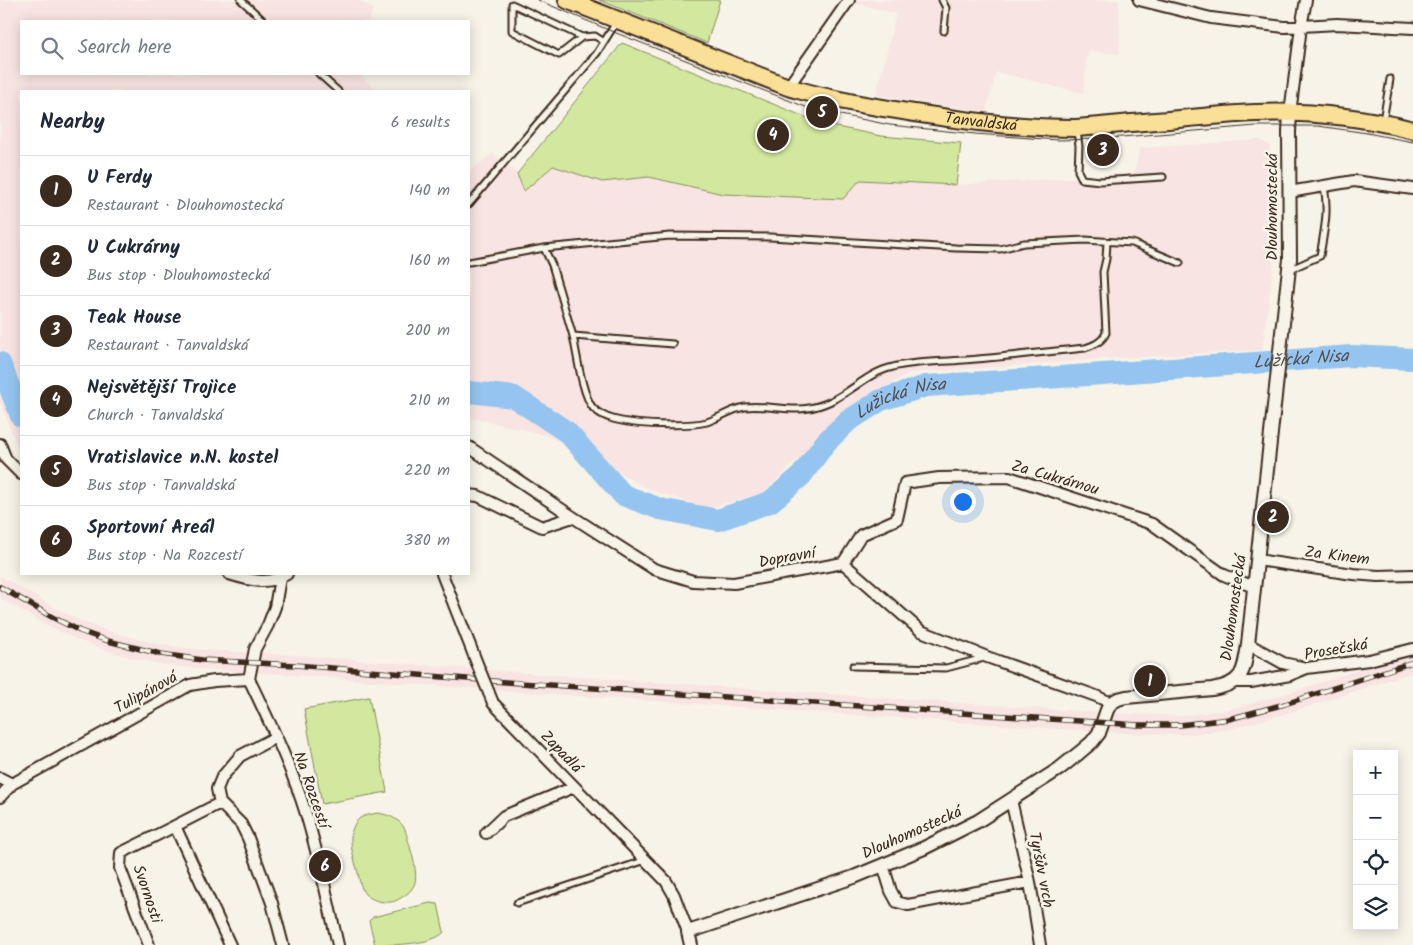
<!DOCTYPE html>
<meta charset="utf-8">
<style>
:root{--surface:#fff;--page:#f6f6f7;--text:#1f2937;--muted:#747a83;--line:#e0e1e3;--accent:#3b2a1e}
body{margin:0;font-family:Kalam,sans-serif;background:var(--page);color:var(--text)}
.controls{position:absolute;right:15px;bottom:15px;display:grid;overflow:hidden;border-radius:0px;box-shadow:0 2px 12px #0003}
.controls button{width:45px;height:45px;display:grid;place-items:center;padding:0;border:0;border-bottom:1px solid var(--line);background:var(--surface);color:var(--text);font:25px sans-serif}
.you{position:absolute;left:962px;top:501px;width:18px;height:18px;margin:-12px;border:4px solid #fff;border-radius:50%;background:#1a73e8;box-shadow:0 0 0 8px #1a73e833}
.badge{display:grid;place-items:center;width:32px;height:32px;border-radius:50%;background:var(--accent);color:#fff;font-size:16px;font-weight:700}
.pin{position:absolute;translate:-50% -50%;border:2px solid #fff;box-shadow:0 1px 5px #0006}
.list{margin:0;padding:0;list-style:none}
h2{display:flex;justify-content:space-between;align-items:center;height:65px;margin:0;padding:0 20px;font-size:21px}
h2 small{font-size:16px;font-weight:400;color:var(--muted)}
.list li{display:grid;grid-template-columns:32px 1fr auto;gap:15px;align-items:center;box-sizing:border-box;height:70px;padding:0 20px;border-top:1px solid var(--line)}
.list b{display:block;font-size:19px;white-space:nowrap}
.list p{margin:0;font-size:16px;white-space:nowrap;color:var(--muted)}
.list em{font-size:16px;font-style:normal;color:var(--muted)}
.icon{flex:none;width:28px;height:28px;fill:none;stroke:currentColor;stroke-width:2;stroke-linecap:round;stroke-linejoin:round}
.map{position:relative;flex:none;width:1413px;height:945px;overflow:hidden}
.search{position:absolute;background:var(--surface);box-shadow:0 2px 12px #0003;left:20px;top:20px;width:450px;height:55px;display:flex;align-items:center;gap:12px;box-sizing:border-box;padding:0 18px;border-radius:0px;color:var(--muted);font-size:19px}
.panel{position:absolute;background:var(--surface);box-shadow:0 2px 12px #0003;left:20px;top:90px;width:450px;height:485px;border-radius:0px}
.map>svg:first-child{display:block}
</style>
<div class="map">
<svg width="1413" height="945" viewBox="0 0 1413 945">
<rect width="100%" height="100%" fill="#f7f3e8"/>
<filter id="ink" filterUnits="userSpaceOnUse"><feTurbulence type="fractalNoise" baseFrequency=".02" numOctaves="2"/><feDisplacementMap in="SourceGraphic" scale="10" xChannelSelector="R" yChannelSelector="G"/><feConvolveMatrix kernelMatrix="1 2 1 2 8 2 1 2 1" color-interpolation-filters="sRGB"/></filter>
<g filter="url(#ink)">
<path fill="#f8e4e2" d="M0,0H359L373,9L369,21H21V74H360L376,91H21V456L0,402Z
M858,0H1119L1120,54L1088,51L1083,93L996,72L986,112L876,95L896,14L856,3Z
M1259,140L1270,146L1273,270L1262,350L1117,358L910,373L854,404L763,493L708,508L653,491L545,435L478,419L469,418V172L493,153L517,174L524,190L553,166L602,182L649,177L723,194L860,180L956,185L1133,174L1141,148Z
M0,576L57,609L83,622L111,632L138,639L163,645L202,650L295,655L566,676L1104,713L1180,716L1227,710L1282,695L1413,652V672L1288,713L1231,729L1181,735L1103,732L491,690L294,675L201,669L160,664L133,658L105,650L76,639L48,626L0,598Z"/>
<path fill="#d1e89e" stroke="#86895e" d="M599,0H720L707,43Z
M622,43L815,121L837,127L881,136L961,143L956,185L860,180L843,199L723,194L649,177L602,182L553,166L524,191L517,174Z
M369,697L387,792L322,804L304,709Z
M378,813C390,815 399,819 405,829C408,842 420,873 414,885C412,890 407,894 404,896C399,899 395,902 390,902C382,903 371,900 365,894C360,888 359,876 357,869C352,853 345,830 360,818C365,815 373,814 378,813Z
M430,903L438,904L444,932C433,945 392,945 375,945L369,921L373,917Z"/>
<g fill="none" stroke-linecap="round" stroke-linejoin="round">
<g stroke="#94c4ef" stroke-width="22">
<path d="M0,363L21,416"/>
<path id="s1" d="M469,392L514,397L567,432L623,495L660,509L718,520L770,502L801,476L826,442L848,421L881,400L926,386L1033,379L1351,356L1413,359"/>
</g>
<g stroke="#3b2a1e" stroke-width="9">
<path id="service" d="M241,0L264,21
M942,0L946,8L944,31
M582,37L559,55L512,31V4L582,37L595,36L603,41
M319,74L338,91
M1383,121L1390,79
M1077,131L1079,146L1078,171L1082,179L1100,181L1163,177
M469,204L597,53L617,21
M544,248L670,236L770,237L956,248L1000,249L1024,243L1085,240L1132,243L1180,263
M469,262L544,248L552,265L573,336L673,344
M1291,269L1320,256C1324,231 1329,212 1324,186
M573,336C577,354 582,395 593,408C598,413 606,417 613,419C633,425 687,427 707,422C720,418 731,409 745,407C772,404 796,415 824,404C849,395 866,373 893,367C916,361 941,362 964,360C1005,357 1045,352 1085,348C1094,345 1102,342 1106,333L1103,272L1106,259L1107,242
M853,666L946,668L984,658
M517,903L646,860"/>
</g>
<g stroke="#3b2a1e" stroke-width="14">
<path id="minor" d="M1139,0L1211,18L1284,27L1337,24L1413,28
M788,87L849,0
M1290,113L1301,27L1306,0
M1289,192L1354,181L1413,189
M0,444L6,459L21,474
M469,447L573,517L654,569L693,581L734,583L843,563
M469,495L478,496L542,527L573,517
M1257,560L1353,574L1378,576L1413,575
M843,563L861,535L897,519L905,483L939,478L1009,477L1152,524L1224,575L1254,587
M843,563L921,631L987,657L1096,696L1111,703
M229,574C248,580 269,586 287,574
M442,574L480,671
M1248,644L1283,663L1306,668
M249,679C270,723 292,768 306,814C319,857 328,902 338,945
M249,679L255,649L268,625L275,607L280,578
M1235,682H1251L1290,675L1307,668L1369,660L1413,649
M489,693L493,703L666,881L674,895L688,932
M276,737L240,756L222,777L217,789L220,803L241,824L248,838L272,903L283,945
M0,778L12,784
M0,797L12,784L190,685L214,681L249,679
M1011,800L1030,882L1040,945
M175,826L220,803
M486,833L504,816L574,787
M883,865L891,891L897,902L908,905L1030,882
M149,945L120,868L121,853L175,826L230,945"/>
</g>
<g stroke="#3b2a1e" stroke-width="16">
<path id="tertiary" d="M691,945L688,932L854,877L924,848L978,821L1059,769L1079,753L1092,742L1099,733L1107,710L1111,703L1118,699L1126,697L1212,689C1243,684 1244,672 1248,644L1290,259L1289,132L1290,113"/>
</g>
<g stroke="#3b2a1e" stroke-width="20">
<g id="primary">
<path id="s2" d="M567,0L788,87C831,100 875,107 921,114C972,122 1023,128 1075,128C1093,127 1112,125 1131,123C1173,120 1214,115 1256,113C1308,111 1362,117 1413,130"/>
</g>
</g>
<use href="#service" stroke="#f7f3e8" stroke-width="5"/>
<use href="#minor" stroke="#f7f3e8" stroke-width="10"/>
<use href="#tertiary" stroke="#f7f3e8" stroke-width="12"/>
<use href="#primary" stroke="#fadf96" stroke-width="16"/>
<path stroke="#3b2a1e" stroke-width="1" d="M538,0L611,31L811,109L890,125L975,134L1058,140L1097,139L1256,126H1318L1367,133L1413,142"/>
<g stroke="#3b2a1e" stroke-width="5.5">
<path id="rail" d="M0,587L52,617L80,631L108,641L161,654L202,660L295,665L492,681L1138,725H1180L1229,719L1285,704L1413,662"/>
</g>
<use href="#rail" stroke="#f7f3e8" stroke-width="4" stroke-dasharray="11" stroke-linecap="butt"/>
<g stroke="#3b2a1e" stroke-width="14" stroke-linecap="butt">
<path id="minor-bridge" d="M480,671L489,693"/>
</g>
<use href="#minor-bridge" stroke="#f7f3e8" stroke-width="10"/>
</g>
</g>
<g text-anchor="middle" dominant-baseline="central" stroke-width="5" stroke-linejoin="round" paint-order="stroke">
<g font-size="16" fill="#3b2a1e" stroke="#f7f3e8">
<text stroke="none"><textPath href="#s2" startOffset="434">Tanvaldská</textPath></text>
<text transform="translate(1272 207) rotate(-90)">Dlouhomostecká</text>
<text transform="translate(1055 478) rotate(16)">Za Cukrárnou</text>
<text transform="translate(1337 556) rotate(7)">Za Kinem</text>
<text transform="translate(787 558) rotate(-10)">Dopravní</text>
<text transform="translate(1234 608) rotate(-82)">Dlouhomostecká</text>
<text transform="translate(1336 650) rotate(-10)">Prosečská</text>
<text transform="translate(146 693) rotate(-29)">Tulipánová</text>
<text transform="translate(561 752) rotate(46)">Zapadlá</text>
<text transform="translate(311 790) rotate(71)">Na Rozcestí</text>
<text transform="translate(912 833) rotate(-24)">Dlouhomostecká</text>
<text transform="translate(1041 870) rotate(79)">Tyršův vrch</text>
<text transform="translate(147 894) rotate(71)">Svornosti</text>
</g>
<g font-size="18" font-style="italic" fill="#515052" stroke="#f7f3e8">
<text stroke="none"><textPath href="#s1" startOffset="922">Lužická Nisa</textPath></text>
<text stroke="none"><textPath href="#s1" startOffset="518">Lužická Nisa</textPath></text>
</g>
</g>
</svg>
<div class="controls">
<button>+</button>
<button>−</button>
<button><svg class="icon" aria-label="locate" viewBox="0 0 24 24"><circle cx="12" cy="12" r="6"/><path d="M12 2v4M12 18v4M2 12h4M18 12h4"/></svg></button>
<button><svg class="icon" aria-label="layers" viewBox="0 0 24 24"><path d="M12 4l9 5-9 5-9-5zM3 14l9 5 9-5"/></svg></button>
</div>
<div class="you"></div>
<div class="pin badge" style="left:1150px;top:681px">1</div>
<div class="pin badge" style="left:1273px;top:517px">2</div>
<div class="pin badge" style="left:1103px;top:150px">3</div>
<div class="pin badge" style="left:773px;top:135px">4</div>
<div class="pin badge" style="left:822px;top:112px">5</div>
<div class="pin badge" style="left:325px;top:866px">6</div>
<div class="search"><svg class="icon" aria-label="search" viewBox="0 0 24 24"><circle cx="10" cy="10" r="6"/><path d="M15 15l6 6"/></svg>Search here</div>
<section class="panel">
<h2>Nearby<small>6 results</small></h2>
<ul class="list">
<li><span class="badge">1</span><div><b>U Ferdy</b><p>Restaurant · Dlouhomostecká</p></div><em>140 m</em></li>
<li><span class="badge">2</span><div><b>U Cukrárny</b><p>Bus stop · Dlouhomostecká</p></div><em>160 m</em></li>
<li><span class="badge">3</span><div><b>Teak House</b><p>Restaurant · Tanvaldská</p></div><em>200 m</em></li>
<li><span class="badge">4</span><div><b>Nejsvětější Trojice</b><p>Church · Tanvaldská</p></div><em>210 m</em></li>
<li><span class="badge">5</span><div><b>Vratislavice n.N. kostel</b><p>Bus stop · Tanvaldská</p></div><em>220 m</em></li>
<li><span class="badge">6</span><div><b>Sportovní Areál</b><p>Bus stop · Na Rozcestí</p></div><em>380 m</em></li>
</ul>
</section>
</div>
